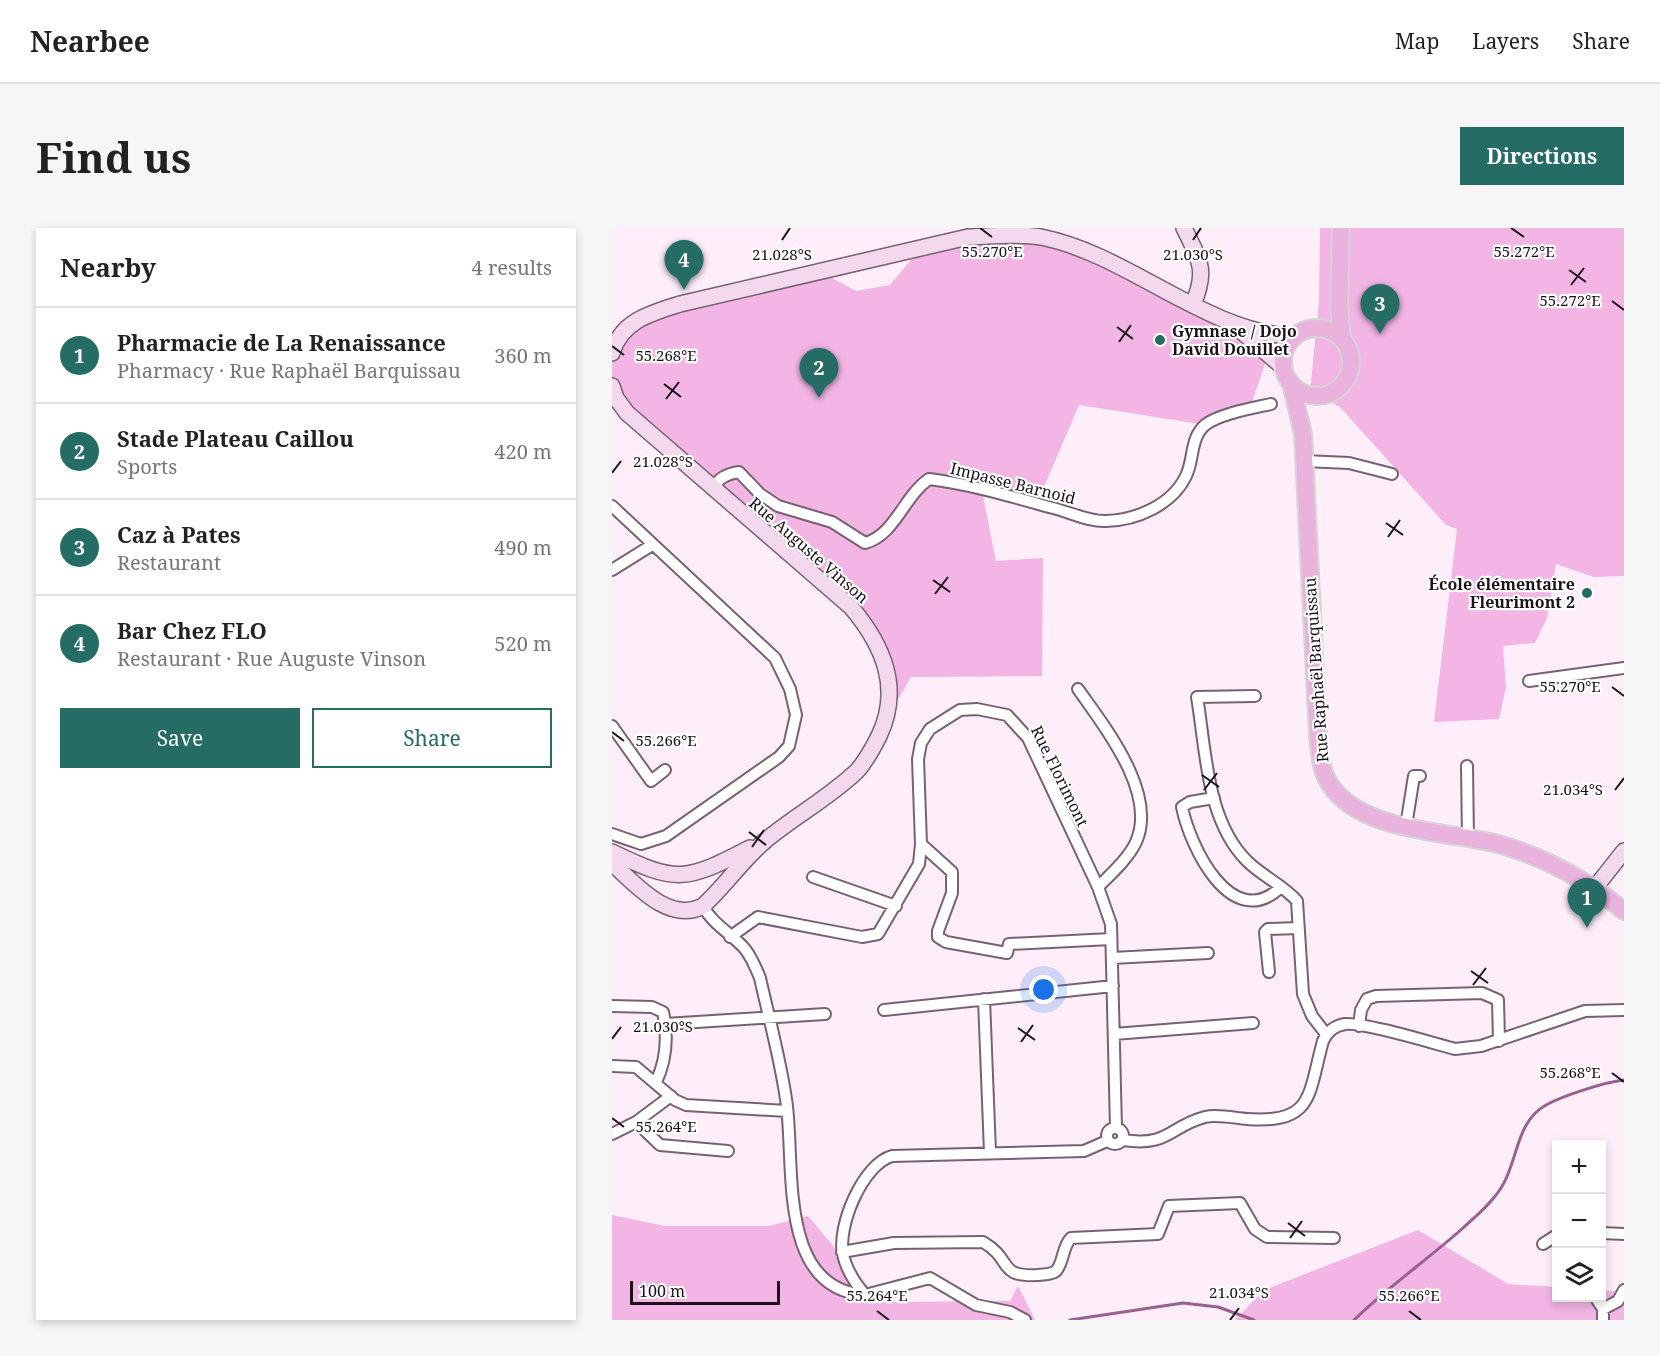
<!DOCTYPE html>
<meta charset="utf-8">
<style>
:root{--surface:#fff;--page:#f6f6f6;--text:#222;--muted:#767676;--line:#e0e0e0;--accent:#246c64}
body{margin:0;font-family:"Noto Serif",serif;background:var(--page);color:var(--text)}
.controls{position:absolute;right:18px;bottom:18px;display:grid;overflow:hidden;border-radius:0px;box-shadow:0 3px 9px #0003}
.controls button{width:54px;height:54px;display:grid;place-items:center;padding:0;border:0;border-bottom:2px solid var(--line);background:var(--surface);color:var(--text);font:30px sans-serif}
.scale{position:absolute;left:18px;bottom:15px;width:150px;box-sizing:border-box;padding-left:6px;border:3px solid #1b1219;border-top:0;font-size:16px;line-height:21px;white-space:nowrap;color:#1b1219;-webkit-text-stroke:4px #fff;paint-order:stroke}
.you{position:absolute;left:432px;top:762px;width:21px;height:21px;margin:-15px;border:4px solid #fff;border-radius:50%;background:#1a73e8;box-shadow:0 0 0 9px #1a73e833}
.badge{display:grid;place-items:center;width:39px;height:39px;border-radius:50%;background:var(--accent);color:#fff;font-size:20px;font-weight:700}
.pin{position:absolute;translate:-50% -50px;filter:drop-shadow(0 2px 3px #0008)}
.pin::after{content:'';position:absolute;top:32px;width:21px;height:18px;background:inherit;clip-path:polygon(0 0,100% 0,50% 100%)}
.list{margin:0;padding:0;list-style:none}
h2{display:flex;justify-content:space-between;align-items:center;height:78px;margin:0;padding:0 24px;font-size:26px}
h2 small{font-size:20px;font-weight:400;color:var(--muted)}
.list li{display:grid;grid-template-columns:39px 1fr auto;gap:18px;align-items:center;box-sizing:border-box;height:96px;padding:0 24px;border-top:2px solid var(--line)}
.list b{display:block;font-size:22px;white-space:nowrap}
.list p{margin:0;font-size:20px;white-space:nowrap;color:var(--muted)}
.list em{font-size:20px;font-style:normal;color:var(--muted)}
.actions{display:flex;gap:12px;padding:18px 24px}
.actions a{flex:1;padding:14px 0;border:2px solid var(--accent);border-radius:0px;text-align:center;font-size:21px;color:var(--accent)}
.actions .main{background:var(--accent);color:#fff}
.icon{flex:none;width:33px;height:33px;fill:none;stroke:currentColor;stroke-width:2;stroke-linecap:round;stroke-linejoin:round}
.map{position:relative;flex:none;width:1012px;height:1092px;overflow:hidden;border-radius:0px}
header{display:flex;align-items:center;gap:36px;box-sizing:border-box;height:84px;padding:0 30px;background:var(--surface);border-bottom:2px solid var(--line)}
header strong{font-size:28px}
nav{display:flex;gap:33px;margin-inline-start:auto;font-size:21px}
.intro{display:flex;align-items:center;justify-content:space-between;box-sizing:border-box;height:144px;padding:0 36px}
h1{margin:0;font-size:42px}
.button{padding:15px 27px;border-radius:0px;background:var(--accent);color:#fff;font-size:21px;font-weight:700}
main{display:flex;gap:36px;padding:0 36px}
aside{flex:1;background:var(--surface);border-radius:0px;box-shadow:0 3px 9px #0003}
.map>svg:first-child{display:block}
</style>
<header>
<strong>Nearbee</strong>
<nav><a>Map</a><a>Layers</a><a>Share</a></nav>
</header>
<div class="intro"><h1>Find us</h1><a class="button">Directions</a></div>
<main>
<aside>
<h2>Nearby<small>4 results</small></h2>
<ul class="list">
<li><span class="badge">1</span><div><b>Pharmacie de La Renaissance</b><p>Pharmacy · Rue Raphaël Barquissau</p></div><em>360 m</em></li>
<li><span class="badge">2</span><div><b>Stade Plateau Caillou</b><p>Sports</p></div><em>420 m</em></li>
<li><span class="badge">3</span><div><b>Caz à Pates</b><p>Restaurant</p></div><em>490 m</em></li>
<li><span class="badge">4</span><div><b>Bar Chez FLO</b><p>Restaurant · Rue Auguste Vinson</p></div><em>520 m</em></li>
</ul>
<div class="actions"><a class="main">Save</a><a>Share</a></div>
</aside>
<div class="map">
<svg width="1012" height="1092" viewBox="0 0 1012 1092">
<rect width="100%" height="100%" fill="#feeefa"/>
<path fill="#f2b5e4" d="M708,0H1012V348L982,349L944,336L935,390L923,415L891,418L894,459L887,491L822,494L845,301L834,297L728,179L698,163L707,74Z
M356,9H429L611,89L607,101L620,107L654,133L638,180L594,197L467,177L425,275L370,263L384,333L431,330L430,448L299,449L273,494L278,475L258,401L15,185L0,158V125L27,89L209,44L244,63L278,57L306,23Z
M0,987L53,998H157L196,988L268,1074L398,1073L406,1058L423,1092H0Z
M806,1002L896,1056L944,1059L945,1070H990V1062L1012,1064V1092H623L652,1062Z"/>
<g fill="none" stroke-linecap="round" stroke-linejoin="round">
<path stroke="#99618d" stroke-width="3" d="M458,1092L571,1075L606,1079L642,1092
M742,1092C776,1059 815,1032 851,1000C864,988 879,976 889,960C906,935 903,894 934,877C950,868 993,854 1012,852"/>
<g stroke="#786173" stroke-width="14">
<path id="street" d="M692,233L737,235L780,246
M100,261C107,250 114,246 127,244L148,266L166,278L220,294L253,315C283,307 292,268 317,251C358,256 401,269 441,280C457,284 478,294 494,293C525,292 560,277 574,248C582,232 578,210 593,197C607,186 641,180 659,176
M0,278L163,430L178,461L184,487L177,518L167,529L54,608L29,616L0,606
M0,342L40,317
M917,453L1012,440
M466,461C492,498 546,565 524,614C516,631 499,646 486,659
M643,468L585,469C594,522 594,592 635,633C650,648 671,657 685,673L691,766L700,788L714,806
M0,498L39,553L53,542
M855,538L856,611
M602,570L578,574L570,579C578,619 620,706 669,659
M794,598L802,548H808
M309,616L340,644V665L326,703V709L334,714L395,725L397,716L499,711
M201,649L284,678
M91,678C101,697 119,705 133,721C140,730 144,740 148,750C157,790 168,830 174,871C184,931 163,1061 253,1067L318,1050L364,1077L398,1084L413,1092
M118,709L146,689L250,709L266,706L307,636L309,616L306,531L309,515L318,501L348,482L365,481L395,487L416,510L486,659L499,696L504,900
M500,730L596,725
M657,744L653,704L656,701L686,700
M372,771L378,924
M0,778L40,779L51,784C56,808 54,833 44,854
M272,782L501,758
M53,796L213,786
M747,798L749,782L755,771L764,768L870,765L886,772L887,813
M502,806L641,795
M0,838L24,839L63,872L74,877L175,883
M24,894L48,917L116,923
M495 908a8 8 0 1 1 16 0a8 8 0 1 1-16 0Z
M0,906L24,894L59,868
M511,912C557,919 556,899 593,889C606,886 622,890 635,891C702,896 696,867 711,813C716,803 722,798 733,796C752,794 820,815 843,821L869,818L973,783L1012,782
M990,1005L1012,1006
M931,1016L945,1007
M230,1024L282,1015L371,1014C402,1032 384,1049 426,1047C432,1046 439,1047 444,1043C452,1034 450,1019 459,1010L546,1006L557,978L628,975L643,1001L655,1009L722,1010
M253,1067C243,1055 234,1042 231,1026C225,998 251,936 280,928L472,923L495,913
M984,1070L991,1081
M991,1092V1081L1006,1073L1012,1062"/>
</g>
<g stroke="#786173" stroke-width="18">
<path id="secondary" d="M572,0C587,31 596,42 581,76
M628,102L672,140
M0,125C9,93 39,85 68,76L356,9C380,8 405,5 429,9C518,27 590,103 683,109
M0,158L4,170L15,185L239,379C271,417 290,460 267,508C261,520 254,533 245,543C218,569 183,588 154,612C130,632 114,657 91,678C57,696 23,656 0,635
M0,624C66,656 74,653 138,620
M982,661L1012,623"/>
</g>
<g stroke="#d6d4d6" stroke-width="20">
<path id="primary" d="M729,0L727,78L730,111
M671 134a34 34 0 1 1 68 0a34 34 0 1 1-68 0Z
M679,155L691,206L706,506C708,523 708,541 717,555C750,607 841,602 893,618C936,631 978,655 1012,683"/>
</g>
<use href="#street" stroke="#fff" stroke-width="10"/>
<use href="#secondary" stroke="#f4d9ee" stroke-width="15"/>
<use href="#primary" stroke="#e9b3de" stroke-width="16"/>
</g>
<path fill="none" stroke="#1b1219" stroke-width="2" d="M368,0L380,9M899,0L912,9M170,12L178,0M581,12L589,0M957,42L974,54M959,57L972,40M1000,73L1012,82M505,99L521,111M507,114L519,97M0,118L12,127M52,156L69,169M54,171L67,154M0,245L9,233M774,295L791,307M776,309L788,292M321,352L338,364M323,366L336,349M1000,459L1012,468M0,504L12,513M590,547L607,559M592,562L605,545M1003,562L1012,550M137,604L154,617M140,619L152,602M859,743L876,755M861,757L874,740M406,800L423,812M0,811L9,799M409,814L421,797M1000,845L1012,854M0,890L12,899M676,995L693,1008M678,1010L690,993M265,1083L277,1092M797,1083L809,1092M618,1092L627,1080"/>
<g fill="#246c64" stroke="#fff" stroke-width="2">
<circle cx="548" cy="112" r="6"/>
<circle cx="975" cy="365" r="6"/>
</g>
<g text-anchor="middle" dominant-baseline="central" stroke-width="4.5" stroke-linejoin="round" paint-order="stroke">
<g font-size="16" font-weight="bold" fill="#1b1219" stroke="#fff" text-anchor="start">
<text x="560" y="103">Gymnase / Dojo<tspan x="560" dy="18">David Douillet</tspan></text>
<text x="963" y="356" text-anchor="end">École élémentaire<tspan x="963" dy="18">Fleurimont 2</tspan></text>
</g>
<g font-size="16" fill="#1b1219" stroke="#fff">
<text transform="translate(401 255) rotate(14)">Impasse Barnoid</text>
<text transform="translate(197 322) rotate(41)">Rue Auguste Vinson</text>
<text transform="translate(704 442) rotate(-94)">Rue Raphaël Barquissau</text>
<text transform="translate(448 548) rotate(64)">Rue Florimont</text>
</g>
</g>
<g font-size="15" text-anchor="middle" fill="#1b1219" stroke="#fff" stroke-width="4.5" stroke-linejoin="round" paint-order="stroke">
<text x="380" y="29">55.270°E</text>
<text x="912" y="29">55.272°E</text>
<text x="170" y="32">21.028°S</text>
<text x="581" y="32">21.030°S</text>
<text x="958" y="78">55.272°E</text>
<text x="54" y="133">55.268°E</text>
<text x="51" y="239">21.028°S</text>
<text x="958" y="464">55.270°E</text>
<text x="54" y="518">55.266°E</text>
<text x="961" y="567">21.034°S</text>
<text x="51" y="804">21.030°S</text>
<text x="958" y="850">55.268°E</text>
<text x="54" y="904">55.264°E</text>
<text x="627" y="1070">21.034°S</text>
<text x="265" y="1073">55.264°E</text>
<text x="797" y="1073">55.266°E</text>
</g>
</svg>
<div class="controls">
<button>+</button>
<button>−</button>
<button><svg class="icon" aria-label="layers" viewBox="0 0 24 24"><path d="M12 4l9 5-9 5-9-5zM3 14l9 5 9-5"/></svg></button>
</div>
<div class="scale">100 m</div>
<div class="you"></div>
<div class="pin badge" style="left:975px;top:700px">1</div>
<div class="pin badge" style="left:207px;top:170px">2</div>
<div class="pin badge" style="left:768px;top:106px">3</div>
<div class="pin badge" style="left:72px;top:62px">4</div>
</div>
</main>
